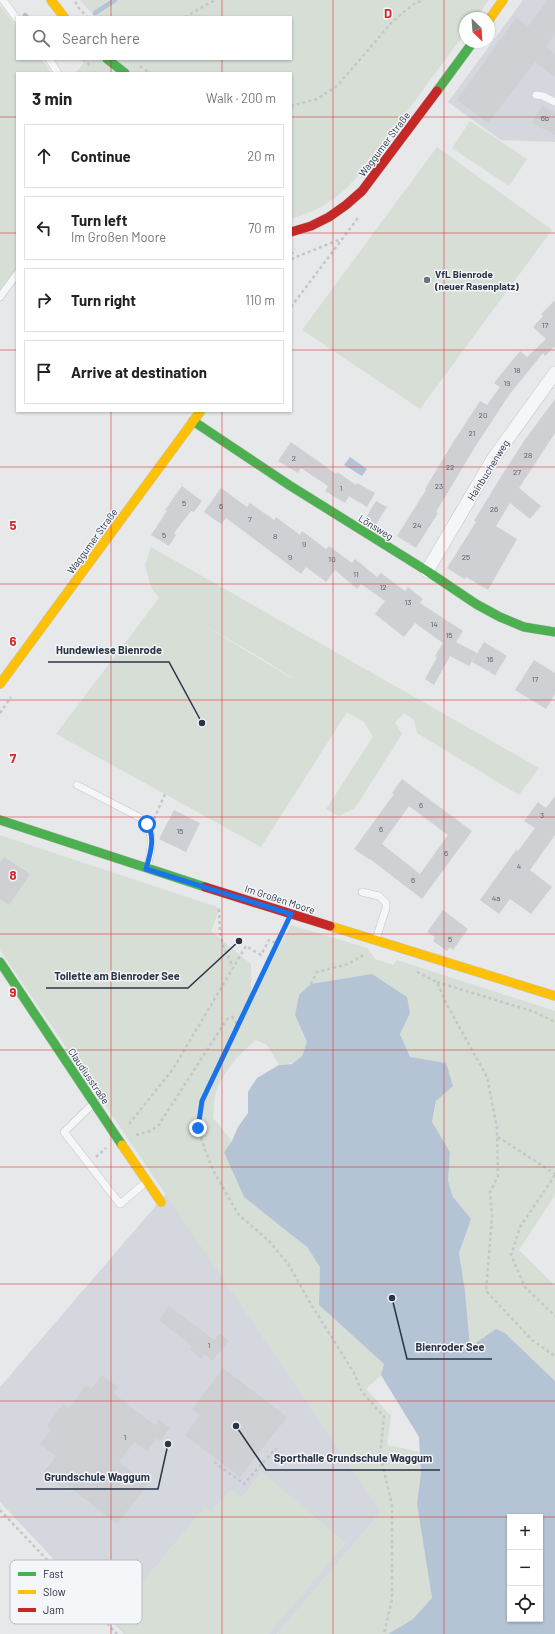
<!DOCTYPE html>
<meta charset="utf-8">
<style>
:root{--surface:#fff;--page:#f2f2f2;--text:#222;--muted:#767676;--line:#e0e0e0}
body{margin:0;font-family:Barlow,sans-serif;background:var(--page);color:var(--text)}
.controls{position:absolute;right:12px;bottom:12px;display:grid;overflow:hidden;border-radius:0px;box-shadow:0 1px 3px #0004}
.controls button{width:36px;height:36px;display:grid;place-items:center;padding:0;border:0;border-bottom:1px solid var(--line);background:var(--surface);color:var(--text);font:20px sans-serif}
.compass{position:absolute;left:459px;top:12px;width:36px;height:36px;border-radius:50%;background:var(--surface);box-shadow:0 1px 3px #0004;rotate:155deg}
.stop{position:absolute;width:12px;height:12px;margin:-9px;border:3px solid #1a73e8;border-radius:50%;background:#fff}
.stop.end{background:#1a73e8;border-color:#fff;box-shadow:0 1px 4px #0008}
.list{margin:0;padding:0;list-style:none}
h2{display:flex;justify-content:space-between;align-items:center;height:52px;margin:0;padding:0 16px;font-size:17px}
h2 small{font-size:13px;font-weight:400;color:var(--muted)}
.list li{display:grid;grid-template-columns:26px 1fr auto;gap:12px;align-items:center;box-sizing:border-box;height:64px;margin:0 8px 8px;padding:0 8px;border:1px solid var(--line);border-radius:0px}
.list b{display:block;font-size:15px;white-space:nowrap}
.list p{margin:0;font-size:13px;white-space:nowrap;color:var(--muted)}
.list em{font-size:13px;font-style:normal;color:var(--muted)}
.icon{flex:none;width:22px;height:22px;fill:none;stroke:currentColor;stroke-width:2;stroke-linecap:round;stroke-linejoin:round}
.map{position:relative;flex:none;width:555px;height:1634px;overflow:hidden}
.search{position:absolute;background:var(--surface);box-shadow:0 1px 3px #0004;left:16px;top:16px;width:276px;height:44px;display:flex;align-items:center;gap:10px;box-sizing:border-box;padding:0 14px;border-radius:0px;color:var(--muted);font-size:15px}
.panel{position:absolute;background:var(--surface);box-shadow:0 1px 3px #0004;left:16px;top:72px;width:276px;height:340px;border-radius:0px}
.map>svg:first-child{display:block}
</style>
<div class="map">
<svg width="555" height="1634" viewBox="0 0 555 1634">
<rect width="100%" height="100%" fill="#e6e8ea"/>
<path fill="#d4d7dd" d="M523,0H555V142L501,140L448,102Z
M166,1194L272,1346L381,1512L277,1634H124L0,1502V1387Z"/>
<path fill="#d6ded6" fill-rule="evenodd" d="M80,0H489L476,18H465V33L365,168C344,193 326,208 294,218H291V73H74C80,69 83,64 87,59H291V17H95Z
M0,5L17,27V59H42L51,73H17V270L0,294Z
M470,121L527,159L509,186L452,148Z
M437,147L552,230L420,409L302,330Z
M151,547L539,768L519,795L417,733L414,720L404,713L395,722L402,734L355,808L339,816L326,809L373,737L364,722L347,712L261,847L56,734L159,598L151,587L145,565ZM202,624L261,658L292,678H291Z
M0,835L220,908L211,931L251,964V1000L291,925L367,948L375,959L393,965L397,960L555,1011V1195L519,1250L555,1286V1381L505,1333L496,1329L470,1348L465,1291L459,1253L470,1219L453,1197L448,1181L450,1152L432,1123L445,1063L410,1057L400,1034L410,1013L299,995L295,1015L307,1042C301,1060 298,1063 279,1065L267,1045L256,1040C239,1054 221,1073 215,1096C214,1103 214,1111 213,1118L232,1141L224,1152L283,1227L307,1247L320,1267L319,1305L384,1364L381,1375L366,1389L391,1416L387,1445L420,1452L421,1473L417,1504L432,1598L413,1619L388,1634H277L381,1512L0,950Z
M262,1472L346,1543L269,1634H126L112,1619L205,1506L211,1511L231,1489L241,1497Z"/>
<path fill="#b4c4d5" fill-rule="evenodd" d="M350,457L367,469L362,476L344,465Z
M372,974L407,997L410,1013L400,1034L410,1057L446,1063L453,1086L436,1101L432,1122L450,1152L448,1181L453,1197L471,1219L459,1253L465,1291L470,1347L496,1329L505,1333L555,1381V1634H388L413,1619L432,1598L417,1504L421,1473L419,1437L381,1375L384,1364L319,1305L320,1267L307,1247L244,1197L224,1152L232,1141L238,1127L248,1113V1092L257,1078L279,1065L292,1064L302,1056L307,1042L295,1015L299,995L311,984ZM510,1517H540V1619H510Z"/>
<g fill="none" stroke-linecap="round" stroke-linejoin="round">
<path stroke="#b4c4d5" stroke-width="4.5" d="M95,13L115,0
M25,15L27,17"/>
</g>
<path fill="#ced0d3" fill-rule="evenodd" d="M548,0H555V34L546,47L555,54V77L535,62L488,123L457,100L516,18L528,26Z
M542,105L555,113V135L532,123Z
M555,300V348L554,347L545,356L543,353L509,395L475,447L436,512L438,513L416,548L397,536L426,490L425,489L452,444L480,401L487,405L500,387L494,383L520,351L527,357L546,339L533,327L543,316L541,314Z
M555,399V433L519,488L541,506L530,519L510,503L496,526L517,539L488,590L466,577L464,579L447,568L476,522L474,521L502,475L524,441Z
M291,442L336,474L337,472L356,485L357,483L375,493L367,507L349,496L345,503L325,491L328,486L301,468L298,473L278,461Z
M182,486L202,501L194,512L191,511L174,533L176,535L169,546L151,535L167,511L165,510Z
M221,488L247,507L250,503L274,520L276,517L300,535L302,531L326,549L329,546L352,563L355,559L377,577L381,573L405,591L408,587L423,599L420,603L463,631L456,642L477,653L469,666L450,656L434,685L425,679L437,657L435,656L443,643L415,623L404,637L375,614L385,601L361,584L357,589L335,570L326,582L306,567L301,574L226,518L221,524L204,512Z
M376,501L387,507L375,526L365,519Z
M484,642L507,656L495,675L472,662Z
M534,660L555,673V694L546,709L515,690Z
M402,779L472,831L422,899L370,859V860L354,849L394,794L392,793ZM409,806L448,835L420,874L382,844Z
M555,796V835L530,870L552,887L531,914L510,899L499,914L480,900L516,850L518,851L535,828L524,821L538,802L546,808Z
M174,810L200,823L186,852L159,839Z
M4,857L30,874L9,905L0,899V863Z
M443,910L468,929L453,950L450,947L447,951L433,941L435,937L427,932Z
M169,1306L214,1340L220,1333L229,1341L212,1361L205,1354L201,1359L190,1349L192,1346L159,1320Z
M223,1368L287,1417L240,1477L185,1435L200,1415L192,1409Z
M102,1375L118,1387L113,1393L155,1425L159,1419L170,1428L160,1441L157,1438L147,1451L134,1442L119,1462L148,1484L117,1524L67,1485L64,1489L43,1473L56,1456L40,1444L51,1430L47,1426L63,1404L69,1408L86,1385L91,1389Z"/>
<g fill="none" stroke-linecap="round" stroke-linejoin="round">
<g stroke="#c4c6c8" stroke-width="8">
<path id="lane" d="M3,0L17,19
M49,59L58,73
M536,95L543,96L555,102
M0,297L17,274
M77,785L139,817C157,833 151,847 147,869
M362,892L379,896L386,903V908L376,939
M94,1103L64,1132L120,1204L146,1182"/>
</g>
<g stroke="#c4c6c8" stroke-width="14">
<path id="street" d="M427,571L493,459L555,373"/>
</g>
<g stroke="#c4c6c8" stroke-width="10">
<path id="fast" d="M107,59L125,73
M437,91L473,42
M193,421L289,485L427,571L476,604L500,617L524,627L555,632
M0,820L205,887
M0,962L122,1145"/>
</g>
<g stroke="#c4c6c8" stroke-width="10">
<path id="slow" d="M51,0L64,17
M489,20L503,0
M0,684L200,412
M330,926L555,996
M122,1145L161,1202"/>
</g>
<g stroke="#c4c6c8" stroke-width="10">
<path id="jam" d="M291,232L311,226L329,217L346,205L362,191L437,91
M205,887L330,926"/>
</g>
<path stroke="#c5c6ca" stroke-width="2.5" stroke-dasharray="3 3" stroke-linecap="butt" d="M75,4L79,0
M78,7L87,17
M185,17L215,0
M83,59L92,67
M140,66L150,73
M291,106L317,99L337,86L393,21L415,3L424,0
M291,254L295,249
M291,259L341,239
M291,307L358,218
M0,713L11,697
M154,819L165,794
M219,909L220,933L224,948L233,967
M284,929L202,1101L198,1128L205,1150L213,1170L238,1214L269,1241L289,1265L309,1301L354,1373L362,1392L384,1417L380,1454L392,1505V1599L384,1634
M417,972L437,982L446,1003L487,1077L497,1128L498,1176L490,1192L492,1217L486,1291L532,1340L555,1356
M437,982L535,1012L555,1022
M311,984L317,972L348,964L365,954
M129,1124L173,1069L246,946L261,955L269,940L276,943
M136,1135L150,1131L158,1126L227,1019L232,1017L235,1020L237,1026
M498,1137L555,1174
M96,1157L106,1148
M555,1175L520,1227L511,1255L525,1287L555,1316
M214,1462L244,1484L276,1448
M0,1510L117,1634"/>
<use href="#lane" stroke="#f5f6f7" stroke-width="7"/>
<use href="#street" stroke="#f5f6f7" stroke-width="13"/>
<use href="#fast" stroke="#4caf50" stroke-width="9"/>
<use href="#slow" stroke="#ffc107" stroke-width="9"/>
<use href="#jam" stroke="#c62828" stroke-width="9"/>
</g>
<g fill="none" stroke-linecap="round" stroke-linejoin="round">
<path stroke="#1a73e8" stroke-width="5" d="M147,824C156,837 150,854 146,869L291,914L202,1101L198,1128"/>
</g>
<path fill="none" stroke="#d62828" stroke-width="1" stroke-opacity="0.55" d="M111,0V17M222,0V17M333,0V1634M444,0V1634M111,59V73M222,59V73M0,117H17M291,117H555M0,233H17M291,233H555M0,350H17M291,350H555M111,411V1634M222,411V1634M0,467H555M0,584H555M0,700H555M0,817H555M0,934H555M0,1050H555M0,1167H555M0,1284H555M0,1401H555M0,1517H510M540,1517H555"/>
<circle fill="#6c737f" stroke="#f4f6f9" stroke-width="1.5" cx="427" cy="280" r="4"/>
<g text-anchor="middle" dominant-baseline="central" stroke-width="3" stroke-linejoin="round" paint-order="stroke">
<g font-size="8" fill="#545c69">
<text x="545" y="118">6b</text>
<text x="545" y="325">17</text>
<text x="517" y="370">18</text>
<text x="507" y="383">19</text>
<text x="483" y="415">20</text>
<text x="472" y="433">21</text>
<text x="528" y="455">28</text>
<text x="294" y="458">2</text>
<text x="450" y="467">22</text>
<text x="517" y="472">27</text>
<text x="439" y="486">23</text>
<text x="341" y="488">1</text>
<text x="184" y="503">5</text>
<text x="221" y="506">6</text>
<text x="494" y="509">26</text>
<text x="250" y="519">7</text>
<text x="417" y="525">24</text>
<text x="164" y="535">5</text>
<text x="275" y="536">8</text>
<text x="304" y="544">9</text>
<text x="290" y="557">9</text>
<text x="466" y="557">25</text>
<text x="332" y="559">10</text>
<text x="356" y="574">11</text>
<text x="383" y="587">12</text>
<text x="408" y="602">13</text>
<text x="434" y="624">14</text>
<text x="449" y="635">15</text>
<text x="490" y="659">16</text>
<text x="535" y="679">17</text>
<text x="421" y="805">6</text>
<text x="542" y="815">3</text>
<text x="381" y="829">6</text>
<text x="180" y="831">15</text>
<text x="446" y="853">6</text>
<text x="519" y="866">4</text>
<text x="413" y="880">6</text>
<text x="496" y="898">4a</text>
<text x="450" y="939">5</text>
<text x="209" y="1345">1</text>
<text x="125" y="1437">1</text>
</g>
<g font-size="10" fill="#2b3445" stroke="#f4f6f9">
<text transform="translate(384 144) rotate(-53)">Waggumer Straße</text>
<text transform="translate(488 470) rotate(-58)">Hainbuchenweg</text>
<text transform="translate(376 527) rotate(32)">Lönsweg</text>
<text transform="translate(92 541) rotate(-54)">Waggumer Straße</text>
<text transform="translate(280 899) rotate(18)">Im Großen Moore</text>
<text transform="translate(89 1076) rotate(56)">Claudiusstraße</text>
</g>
<g font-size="10" font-weight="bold" fill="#2b3445" stroke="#f4f6f9" text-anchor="start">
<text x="435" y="274">VfL Bienrode<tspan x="435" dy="12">(neuer Rasenplatz)</tspan></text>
</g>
</g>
<rect x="10" y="1560" width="132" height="64" rx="6" fill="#f4f6f9" stroke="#b8bcc3" stroke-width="1"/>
<rect x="18" y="1572" width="18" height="4" fill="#4caf50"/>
<rect x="18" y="1590" width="18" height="4" fill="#ffc107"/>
<rect x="18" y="1608" width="18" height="4" fill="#c62828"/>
<g font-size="11" fill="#2b3445">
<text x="43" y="1578">Fast</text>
<text x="43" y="1596">Slow</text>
<text x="43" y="1614">Jam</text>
</g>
<g font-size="13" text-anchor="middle" font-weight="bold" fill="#d62828" stroke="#f4f6f9" stroke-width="3" stroke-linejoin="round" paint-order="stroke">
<text x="388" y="18">D</text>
<text x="13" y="530">5</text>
<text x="13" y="646">6</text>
<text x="13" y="763">7</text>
<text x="13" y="880">8</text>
<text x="13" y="997">9</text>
</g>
<path fill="none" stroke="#2b3445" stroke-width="1.5" d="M202 723L169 662H48M239 941L188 988H46M392 1298L407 1359H492M236 1426L266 1470H440M168 1444L158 1489H36"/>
<g fill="#2b3445" stroke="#f4f6f9" stroke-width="1.5">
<circle cx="202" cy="723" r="4"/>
<circle cx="239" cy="941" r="4"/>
<circle cx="392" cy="1298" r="4"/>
<circle cx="236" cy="1426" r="4"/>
<circle cx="168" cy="1444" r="4"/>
</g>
<g font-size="11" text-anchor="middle" font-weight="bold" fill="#2b3445" stroke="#f4f6f9" stroke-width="3" stroke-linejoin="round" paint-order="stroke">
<text x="109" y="654">Hundewiese Bienrode</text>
<text x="117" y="980">Toilette am Bienroder See</text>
<text x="450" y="1351">Bienroder See</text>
<text x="353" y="1462">Sporthalle Grundschule Waggum</text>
<text x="97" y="1481">Grundschule Waggum</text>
</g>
</svg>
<div class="controls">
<button>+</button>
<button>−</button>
<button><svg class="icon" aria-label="locate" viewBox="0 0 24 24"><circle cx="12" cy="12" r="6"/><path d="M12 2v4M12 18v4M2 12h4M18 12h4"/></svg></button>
</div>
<svg class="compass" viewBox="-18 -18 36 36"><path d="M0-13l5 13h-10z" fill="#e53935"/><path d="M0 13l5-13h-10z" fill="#767676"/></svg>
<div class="stop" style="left:147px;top:824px"></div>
<div class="stop end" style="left:198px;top:1128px"></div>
<div class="search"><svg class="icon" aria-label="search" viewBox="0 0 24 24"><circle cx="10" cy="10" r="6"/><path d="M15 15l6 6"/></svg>Search here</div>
<section class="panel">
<h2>3 min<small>Walk · 200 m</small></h2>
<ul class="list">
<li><svg class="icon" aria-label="ahead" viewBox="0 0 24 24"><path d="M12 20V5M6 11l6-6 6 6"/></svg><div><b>Continue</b></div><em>20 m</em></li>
<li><svg class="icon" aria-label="left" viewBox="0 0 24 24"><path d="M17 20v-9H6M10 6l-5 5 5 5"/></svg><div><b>Turn left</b><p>Im Großen Moore</p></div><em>70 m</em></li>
<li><svg class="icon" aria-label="right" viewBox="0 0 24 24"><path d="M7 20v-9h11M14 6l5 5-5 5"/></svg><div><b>Turn right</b></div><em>110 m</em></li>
<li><svg class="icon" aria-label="arrive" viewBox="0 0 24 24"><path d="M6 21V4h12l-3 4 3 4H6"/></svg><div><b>Arrive at destination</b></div></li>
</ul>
</section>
</div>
